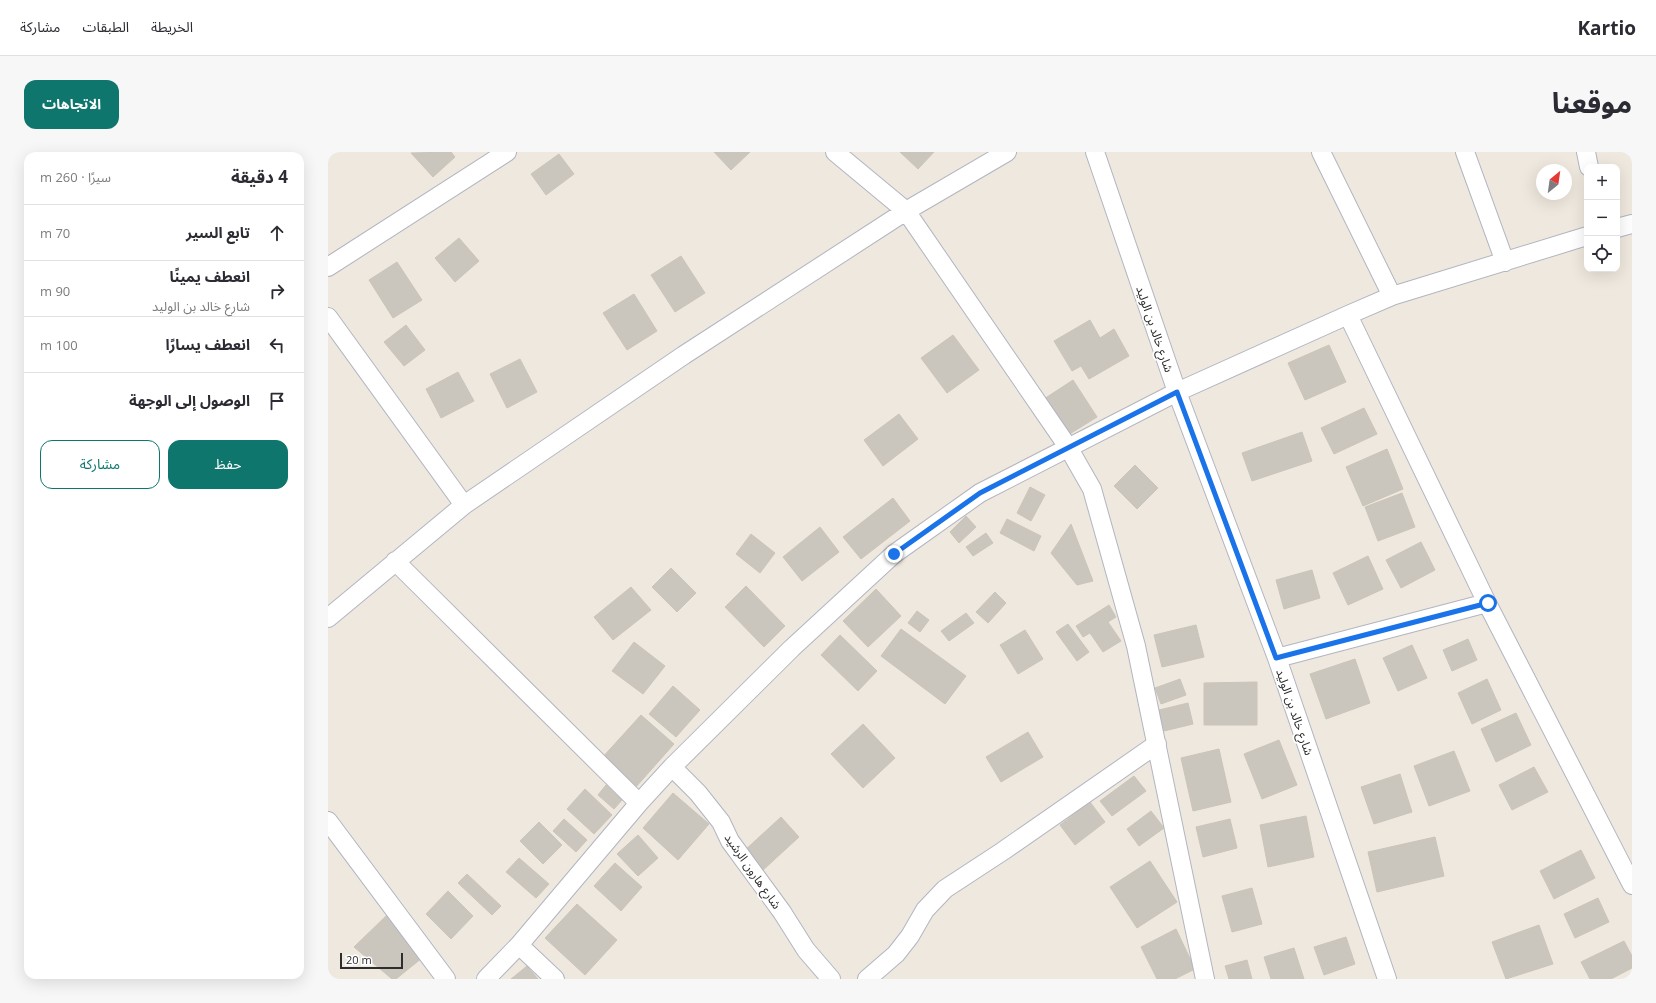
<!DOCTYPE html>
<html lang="ar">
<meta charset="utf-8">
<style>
:root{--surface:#fff;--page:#f7f7f7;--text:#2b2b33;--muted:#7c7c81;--line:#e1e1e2;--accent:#0f766e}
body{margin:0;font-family:"Open Sans","Noto Sans Arabic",sans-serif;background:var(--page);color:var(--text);direction:rtl}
.controls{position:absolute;right:12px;top:12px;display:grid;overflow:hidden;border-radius:8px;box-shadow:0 4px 16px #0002}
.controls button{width:36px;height:36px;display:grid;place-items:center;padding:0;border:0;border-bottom:1px solid var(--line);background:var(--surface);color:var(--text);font:20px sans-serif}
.compass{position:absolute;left:1208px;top:12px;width:36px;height:36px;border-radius:50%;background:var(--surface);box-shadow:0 4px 16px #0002;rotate:29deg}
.scale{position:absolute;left:12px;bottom:10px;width:63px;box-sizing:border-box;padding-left:4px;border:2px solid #2d2d2d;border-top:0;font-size:11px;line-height:14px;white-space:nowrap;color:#2d2d2d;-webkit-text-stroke:3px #fff;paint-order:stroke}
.stop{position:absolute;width:12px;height:12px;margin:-9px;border:3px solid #1a73e8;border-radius:50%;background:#fff}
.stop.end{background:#1a73e8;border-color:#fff;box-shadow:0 1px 4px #0008}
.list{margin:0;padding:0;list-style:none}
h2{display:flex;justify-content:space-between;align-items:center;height:52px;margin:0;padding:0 16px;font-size:17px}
h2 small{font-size:13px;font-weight:400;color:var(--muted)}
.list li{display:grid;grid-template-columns:26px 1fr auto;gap:12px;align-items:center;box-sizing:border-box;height:56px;padding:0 16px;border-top:1px solid var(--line)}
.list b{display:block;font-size:15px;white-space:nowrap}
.list p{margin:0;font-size:13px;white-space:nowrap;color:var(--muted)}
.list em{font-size:13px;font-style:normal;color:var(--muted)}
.actions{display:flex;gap:8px;padding:12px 16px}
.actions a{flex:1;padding:9px 0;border:1px solid var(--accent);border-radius:12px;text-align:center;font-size:14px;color:var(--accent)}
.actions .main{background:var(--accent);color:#fff}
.icon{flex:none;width:22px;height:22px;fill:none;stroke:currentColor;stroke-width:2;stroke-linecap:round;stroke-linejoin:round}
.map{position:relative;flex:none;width:1304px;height:827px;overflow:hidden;direction:ltr;border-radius:12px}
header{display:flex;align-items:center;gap:24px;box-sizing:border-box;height:56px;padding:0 20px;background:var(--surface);border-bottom:1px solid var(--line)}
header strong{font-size:19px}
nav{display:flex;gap:22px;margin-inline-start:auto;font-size:14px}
.intro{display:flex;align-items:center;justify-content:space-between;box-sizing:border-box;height:96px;padding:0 24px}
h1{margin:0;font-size:28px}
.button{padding:10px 18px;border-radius:12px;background:var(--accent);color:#fff;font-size:14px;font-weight:700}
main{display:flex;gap:24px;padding:0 24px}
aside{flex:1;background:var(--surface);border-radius:12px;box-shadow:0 4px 16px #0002}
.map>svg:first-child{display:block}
</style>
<header>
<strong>Kartio</strong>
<nav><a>الخريطة</a><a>الطبقات</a><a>مشاركة</a></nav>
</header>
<div class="intro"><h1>موقعنا</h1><a class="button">الاتجاهات</a></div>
<main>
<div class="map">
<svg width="1304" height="827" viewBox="0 0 1304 827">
<rect width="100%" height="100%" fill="#efe8de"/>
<path fill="#cbc6bd" stroke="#cbc4b8" d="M123,0L127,5L105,25L83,1Z
M386,0H422L403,18Z
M572,0H606L590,17Z
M231,2L246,22L218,43L203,22Z
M131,86L151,109L127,130L107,106Z
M353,104L377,141L347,160L323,123Z
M69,110L94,148L65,166L41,128Z
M306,142L329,179L299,198L275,161Z
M762,168L772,186L786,177L801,204L761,227L753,214L744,219L726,189Z
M78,173L97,198L76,214L56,190Z
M625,183L651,218L619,241L593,206Z
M1001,193L1018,230L977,248L960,211Z
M192,207L209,240L179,256L162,222Z
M130,220L146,249L113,266L98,237Z
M745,228L769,265L740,283L716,247Z
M1036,256L1049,282L1006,302L993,276Z
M571,262L590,287L555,314L536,288Z
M974,280L984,309L924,329L914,301Z
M1059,297L1075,337L1035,354L1018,315Z
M807,313L830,336L809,357L786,334Z
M702,335L717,343L703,369L689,361Z
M1074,341L1087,375L1050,389L1037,355Z
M565,346L582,369L533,407L515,385Z
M638,364L648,375L631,391L622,380Z
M679,367L713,384L706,399L672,381Z
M743,372L765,429L749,433L723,401Z
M492,375L511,400L474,429L455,405Z
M658,381L665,391L645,404L638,395Z
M423,382L447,401L432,421L408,402Z
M1093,390L1107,418L1073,436L1058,408Z
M1040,404L1055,437L1020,453L1005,421Z
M343,416L368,441L349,460L324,435Z
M984,418L992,446L956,457L948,428Z
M418,434L457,474L436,495L397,455Z
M303,435L323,458L285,488L266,465Z
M548,437L573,464L540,495L515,469Z
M667,440L678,451L660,471L648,460Z
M781,453L788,465L780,470L793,489L775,500L762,481L755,485L748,474Z
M589,459L601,468L592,480L580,471Z
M638,461L646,471L621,489L613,479Z
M740,472L761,500L749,509L728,480Z
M868,473L876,505L834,515L826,483Z
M573,477L638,524L617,552L553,504Z
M697,478L715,507L690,522L672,493Z
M512,483L549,519L530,539L493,503Z
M1140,487L1149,508L1124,519L1115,498Z
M306,490L337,514L315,542L284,519Z
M1084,493L1099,526L1070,539L1055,506Z
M1027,507L1042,551L998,567L982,522Z
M852,527L858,543L833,552L827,536Z
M1159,527L1173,558L1144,572L1130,541Z
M929,530V573H876V531Z
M345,534L372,558L348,585L321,562Z
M860,551L865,572L836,579L831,558Z
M1188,561L1203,593L1168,610L1153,577Z
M313,563L346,592L307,636L273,607Z
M535,572L567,606L535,636L503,602Z
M700,580L715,605L673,630L658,605Z
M951,588L969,633L934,647L916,602Z
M891,597L903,650L865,659L853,606Z
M1126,599L1142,639L1101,654L1086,614Z
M1206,615L1220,640L1184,658L1171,633Z
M1072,622L1084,660L1046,672L1033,635Z
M806,624L818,639L784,664L772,649Z
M278,633L294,648L286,657L270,643Z
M257,637L284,663L266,682L239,657Z
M345,641L381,672L350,708L315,676Z
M762,650L777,670L747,693L732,673Z
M823,659L836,676L811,694L799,677Z
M978,664L986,705L940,715L932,673Z
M453,665L471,685L434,719L416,699Z
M236,667L259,688L248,700L225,679Z
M902,667L909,696L875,705L868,675Z
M211,670L234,693L215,712L192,689Z
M310,683L330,706L310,724L289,702Z
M1107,685L1116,724L1049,740L1040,700Z
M1253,698L1267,726L1226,747L1212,719Z
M191,706L221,732L208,746L178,720Z
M822,709L849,750L809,776L782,735Z
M287,711L314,735L293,759L266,734Z
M139,722L173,754L164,763L130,731Z
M924,736L934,772L904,780L894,744Z
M120,739L145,764L123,787L98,762Z
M1270,746L1281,770L1247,786L1236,762Z
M249,752L289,788L257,823L217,786Z
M59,763L94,806L68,827H64L26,795Z
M1211,773L1225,812L1178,827L1164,790Z
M848,777L867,817L847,827H829L813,795Z
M1018,785L1027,812L996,823L986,795Z
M1296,789L1304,804V816L1283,827H1262L1253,810Z
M966,796L976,827H943L936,805Z
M919,808L924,827H901L897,814Z
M199,814L210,827H183Z"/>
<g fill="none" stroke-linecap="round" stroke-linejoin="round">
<g stroke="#b2b5c1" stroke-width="20">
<path id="minor" d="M507,0L578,59L740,295L764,337L808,494L877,827
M767,0L849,240L949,506L1059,827
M993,0L1064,144
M1137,0L1177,110
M1258,0L1261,15
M1289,76L1304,72
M0,115L179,0
M1020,163L1159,451L1304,733
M0,165L136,353
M67,409L311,651
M0,466L136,353L356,203L578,59L679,0
M949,506L1159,451
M344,615L370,641L393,670L402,689L454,760L478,798L503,827
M0,669L118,827
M191,793L227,827
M158,827L191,793L311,651L344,615L464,496L566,402L652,341L849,240L1020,163L1064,144L1259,84
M539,827L568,802L582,784L597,758L617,737L675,699L829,592"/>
</g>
<use href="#minor" stroke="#fff" stroke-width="18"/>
</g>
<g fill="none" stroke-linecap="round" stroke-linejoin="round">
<path stroke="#1a73e8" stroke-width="5" d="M566,402L652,341L849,240L948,506L1160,451"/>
</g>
<g text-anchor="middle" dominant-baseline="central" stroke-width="3.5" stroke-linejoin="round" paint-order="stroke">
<g font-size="12" fill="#2d2d2d" stroke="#fff">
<text transform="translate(827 177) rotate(71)">شارع خالد بن الوليد</text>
<text transform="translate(967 560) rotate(71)">شارع خالد بن الوليد</text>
<text transform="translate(425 719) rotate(55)">شارع هارون الرشيد</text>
</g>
</g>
</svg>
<div class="controls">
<button>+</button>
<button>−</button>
<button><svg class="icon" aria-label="locate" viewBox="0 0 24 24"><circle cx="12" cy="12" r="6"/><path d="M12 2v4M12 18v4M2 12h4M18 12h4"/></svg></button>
</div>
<svg class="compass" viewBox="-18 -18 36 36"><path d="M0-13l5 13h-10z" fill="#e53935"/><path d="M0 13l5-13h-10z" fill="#7c7c81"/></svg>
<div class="scale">20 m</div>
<div class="stop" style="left:1160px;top:451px"></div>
<div class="stop end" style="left:566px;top:402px"></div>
</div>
<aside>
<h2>4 دقيقة<small>سيرًا · 260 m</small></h2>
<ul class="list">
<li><svg class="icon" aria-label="ahead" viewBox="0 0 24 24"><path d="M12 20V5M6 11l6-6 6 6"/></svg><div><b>تابع السير</b></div><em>70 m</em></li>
<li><svg class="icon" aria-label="right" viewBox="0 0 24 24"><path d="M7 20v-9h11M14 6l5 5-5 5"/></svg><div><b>انعطف يمينًا</b><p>شارع خالد بن الوليد</p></div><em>90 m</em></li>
<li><svg class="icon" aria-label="left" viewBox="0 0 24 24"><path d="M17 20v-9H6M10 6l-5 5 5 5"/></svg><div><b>انعطف يسارًا</b></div><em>100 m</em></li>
<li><svg class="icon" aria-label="arrive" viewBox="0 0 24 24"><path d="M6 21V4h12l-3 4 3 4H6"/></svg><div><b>الوصول إلى الوجهة</b></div></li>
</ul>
<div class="actions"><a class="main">حفظ</a><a>مشاركة</a></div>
</aside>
</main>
